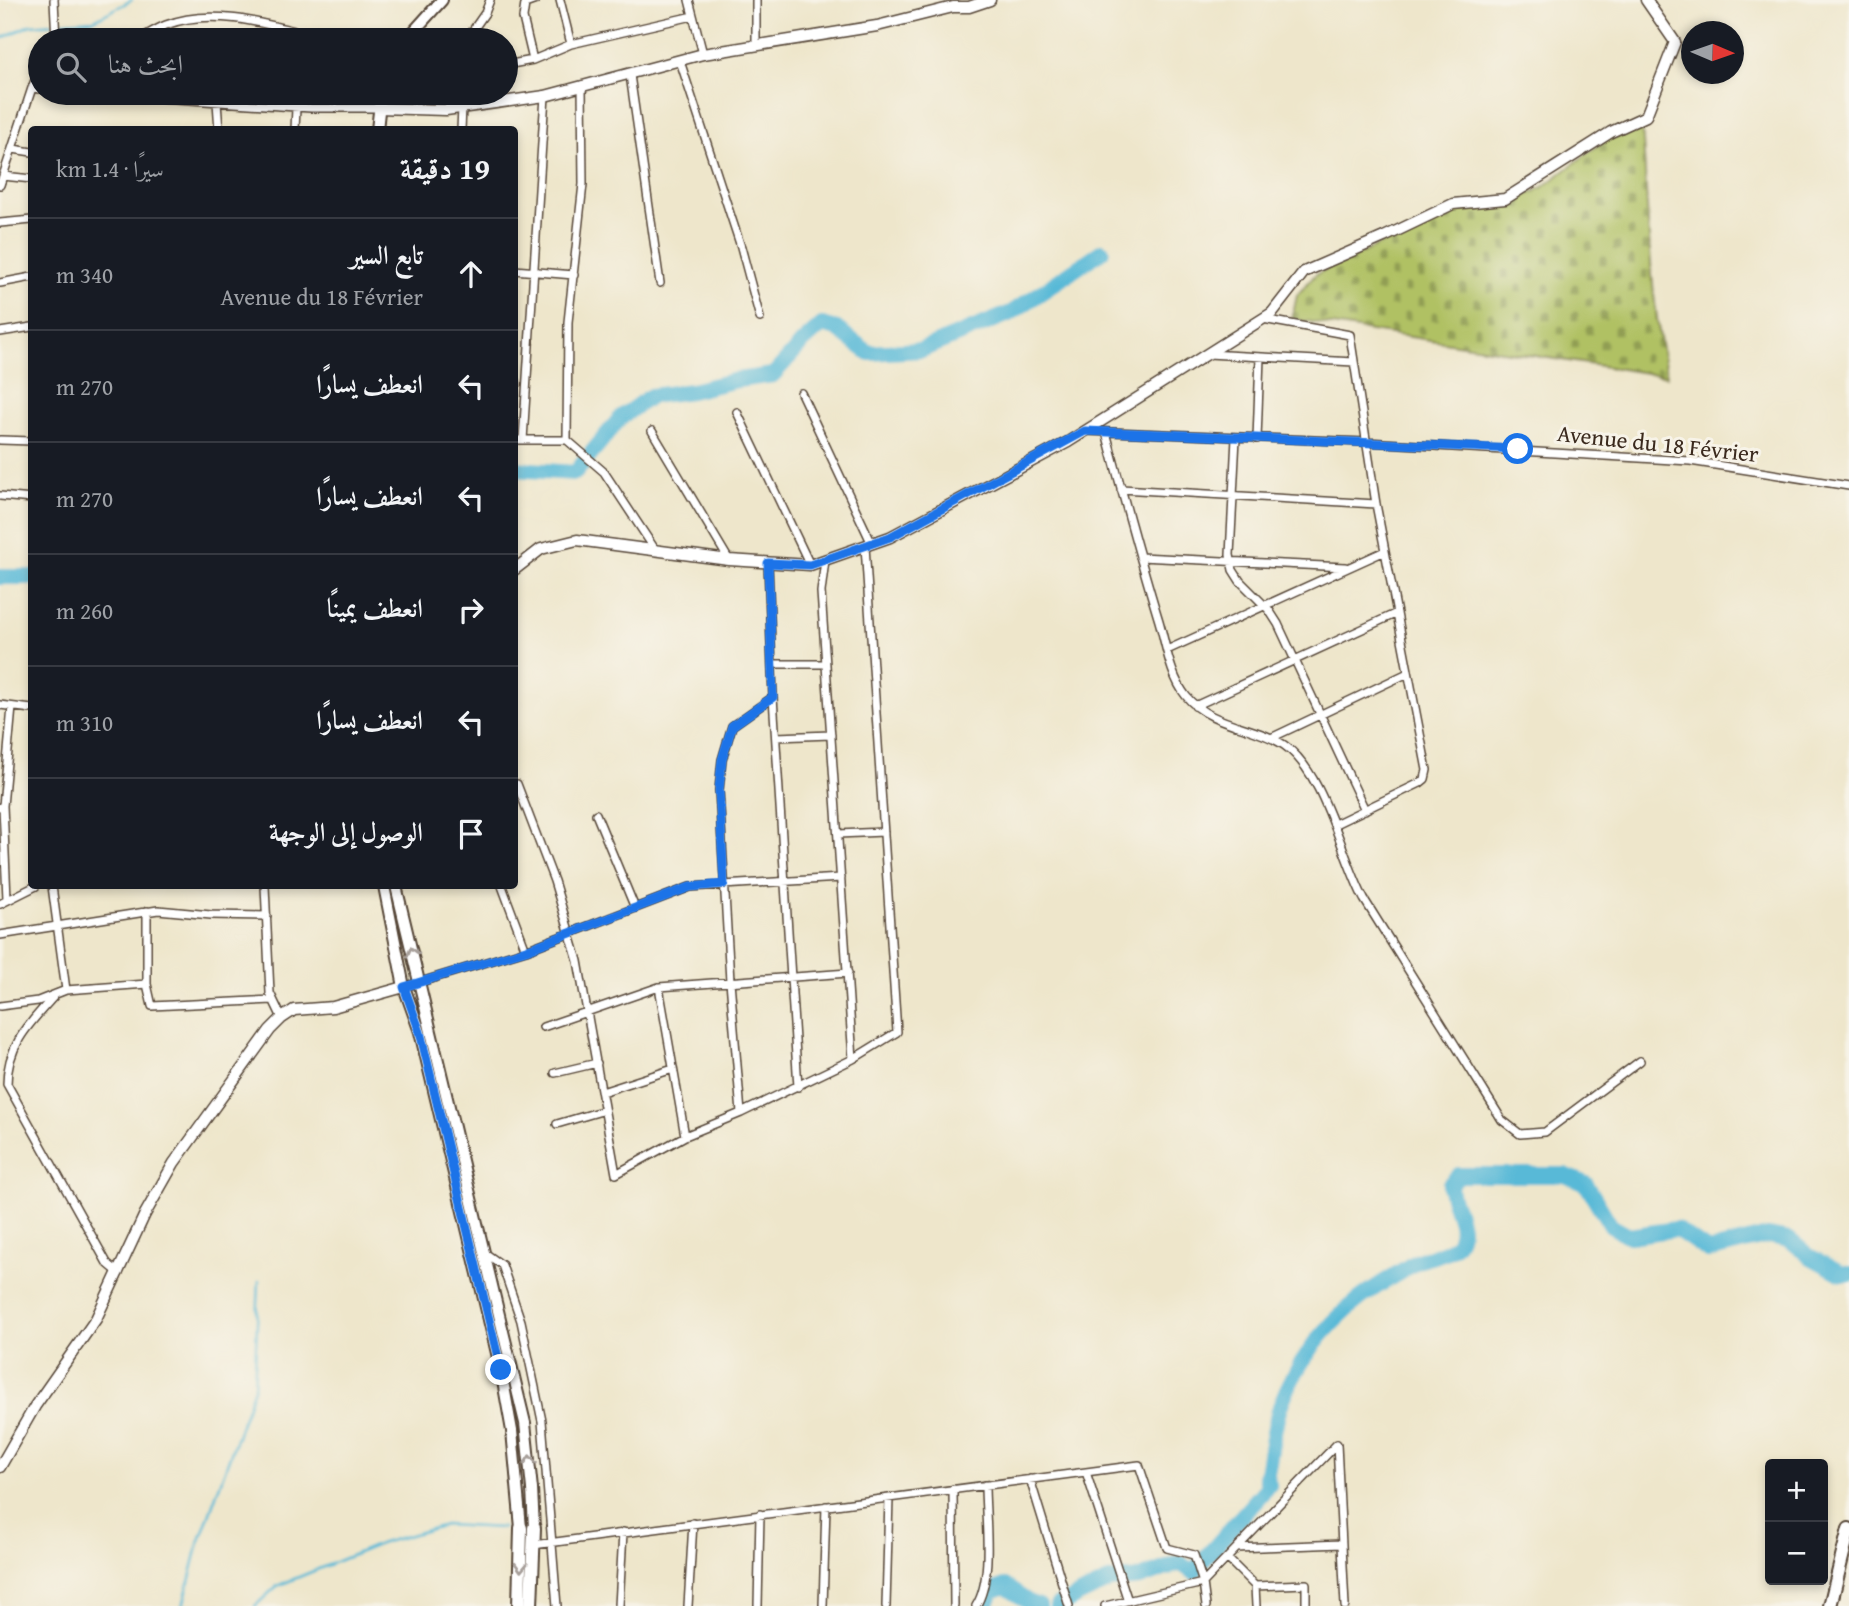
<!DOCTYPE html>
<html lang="ar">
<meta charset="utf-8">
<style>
:root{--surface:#171b24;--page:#20242c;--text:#f1f3f6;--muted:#9ea1a6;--line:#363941}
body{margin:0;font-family:"Gentium Book Plus",Amiri,serif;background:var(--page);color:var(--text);direction:rtl}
.controls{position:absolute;right:21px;bottom:21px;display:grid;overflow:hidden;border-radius:7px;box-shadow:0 4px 10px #0003}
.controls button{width:63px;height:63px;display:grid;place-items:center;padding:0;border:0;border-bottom:2px solid var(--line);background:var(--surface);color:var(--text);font:35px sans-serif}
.compass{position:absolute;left:1681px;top:21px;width:63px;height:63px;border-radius:50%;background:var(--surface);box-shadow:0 4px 10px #0003;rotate:92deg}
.stop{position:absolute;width:21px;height:21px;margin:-16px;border:5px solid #1a73e8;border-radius:50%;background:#fff}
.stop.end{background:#1a73e8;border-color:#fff;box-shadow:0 2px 7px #0008}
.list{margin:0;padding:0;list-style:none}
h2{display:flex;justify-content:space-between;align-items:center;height:91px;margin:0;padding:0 28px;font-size:30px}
h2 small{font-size:23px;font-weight:400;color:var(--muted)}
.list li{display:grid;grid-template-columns:46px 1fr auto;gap:21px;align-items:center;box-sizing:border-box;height:112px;padding:0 28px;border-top:2px solid var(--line)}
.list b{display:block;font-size:26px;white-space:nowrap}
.list p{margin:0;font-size:23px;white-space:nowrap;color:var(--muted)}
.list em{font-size:23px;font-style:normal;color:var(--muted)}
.icon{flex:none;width:38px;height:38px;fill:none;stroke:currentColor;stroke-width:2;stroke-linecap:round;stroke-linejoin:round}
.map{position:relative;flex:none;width:1849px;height:1606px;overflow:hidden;direction:ltr}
.search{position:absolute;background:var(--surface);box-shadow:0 4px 10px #0003;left:28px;top:28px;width:490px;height:77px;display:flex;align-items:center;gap:18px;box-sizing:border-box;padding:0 24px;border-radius:38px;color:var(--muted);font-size:26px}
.panel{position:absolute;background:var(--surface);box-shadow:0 4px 10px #0003;left:28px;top:126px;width:490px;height:763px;border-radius:7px;direction:rtl}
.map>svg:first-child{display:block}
</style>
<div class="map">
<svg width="1849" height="1606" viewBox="0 0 1849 1606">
<defs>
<pattern id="cemetery-stones" width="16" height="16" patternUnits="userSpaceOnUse" patternTransform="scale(1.75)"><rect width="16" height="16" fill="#b0c164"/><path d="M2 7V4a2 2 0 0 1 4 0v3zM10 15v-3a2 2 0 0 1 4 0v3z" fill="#909d52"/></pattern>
</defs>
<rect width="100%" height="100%" fill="#f7f3e8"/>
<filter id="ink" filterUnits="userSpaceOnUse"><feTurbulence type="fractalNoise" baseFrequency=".0143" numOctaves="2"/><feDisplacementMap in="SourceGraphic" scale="14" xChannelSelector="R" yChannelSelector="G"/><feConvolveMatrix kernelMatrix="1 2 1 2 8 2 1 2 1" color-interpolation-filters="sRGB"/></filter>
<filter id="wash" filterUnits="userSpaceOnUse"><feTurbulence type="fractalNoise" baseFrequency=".00686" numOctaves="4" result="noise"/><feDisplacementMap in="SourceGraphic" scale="28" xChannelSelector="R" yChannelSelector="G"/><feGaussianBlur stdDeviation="1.57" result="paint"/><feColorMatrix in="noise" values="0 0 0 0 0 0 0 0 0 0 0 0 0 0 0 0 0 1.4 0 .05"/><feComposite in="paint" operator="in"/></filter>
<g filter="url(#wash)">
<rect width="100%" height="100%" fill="#eee6cb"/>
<path fill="url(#cemetery-stones)" stroke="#767641" stroke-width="2" d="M1638,123L1642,125C1648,209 1649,294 1667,376L1292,319L1297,295L1316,274L1453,211L1486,208L1509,203L1542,188L1605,140Z"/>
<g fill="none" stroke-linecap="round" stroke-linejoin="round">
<path stroke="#59b9d7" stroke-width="2.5" d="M0,39L30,25L94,20L132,0
M183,1606L198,1546L254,1388L259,1281
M255,1606L277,1586L382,1543L445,1525L502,1528"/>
<path stroke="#59b9d7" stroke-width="16" d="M514,469L575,473L621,417L651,396L691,391L737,380L773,375L802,343L822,325L837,329L869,353L921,350L1011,313L1102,251
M0,577H32
M986,1606L992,1591L1005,1586L1030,1603L1039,1606
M1057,1606L1109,1581L1140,1578L1180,1563L1193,1572L1269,1485L1266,1478C1271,1454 1273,1427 1281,1404C1295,1365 1325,1326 1357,1301C1374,1287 1393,1277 1411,1265C1424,1255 1449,1257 1458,1241C1468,1223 1449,1203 1450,1184L1459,1175H1565L1586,1184L1611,1226L1629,1236L1676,1229L1708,1251L1768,1236L1790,1240L1809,1256L1842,1274H1849"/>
</g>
</g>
<g filter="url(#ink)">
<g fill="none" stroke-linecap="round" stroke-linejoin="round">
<g stroke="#564638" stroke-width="10">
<path id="street" d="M54,0L56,40
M560,0L571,44
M689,0L703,54
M137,40C147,35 156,29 166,25C216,5 280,28 330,40
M466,40L485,13L490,0
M756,45V0
M533,60L523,18L525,4L536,0
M680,61L741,247L760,318
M506,65L533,60L571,44L693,16
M630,75L660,283
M32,88L40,67
M85,93L311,108H378
M217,102L219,130
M295,130L296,108
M461,130L462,107
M13,149L32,152
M3,176L32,179
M0,185L32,88L40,89
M0,223L32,220
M514,270L574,275
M0,283L32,277
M1263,319L1350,335L1376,504L1427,770L1425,779L1420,783L1335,824
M0,332L32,327
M1208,354L1354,362
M801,393L872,544
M737,412L810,565
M652,431L729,560
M1086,431L1366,442L1690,461L1849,486
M1106,432C1123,496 1140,559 1159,621C1166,645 1170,676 1186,696C1210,726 1254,725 1284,745C1325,773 1341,856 1364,899L1502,1120L1520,1134L1545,1132L1640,1061
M1236,438L1230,555L1233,570L1240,581L1269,610L1278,624L1365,810
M1257,439L1260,357
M0,440L32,441
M514,440H567L568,322L583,184L582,85
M523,440L545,96
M567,440L604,472L656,551
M1121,489L1376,504
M0,496L32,499
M1140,557L1345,567
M768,563L773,697L798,1087
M1167,650L1385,551
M772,664H826
M773,697L732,726L722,760L719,790L730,981L741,1113L853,1059L821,592L825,560
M0,705L32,709
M1195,706L1397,613
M776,737L831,735
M1271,738L1408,673
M514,784H517L554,881L578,961L616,1174L685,1136L741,1113
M3,806L7,899
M0,807L3,806L12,707
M596,814L635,908
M838,834L884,832
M52,886L66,990
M265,886L270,993L282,1018
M502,886L526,950
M0,904L36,886
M147,911V984L152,1006L273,1000
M0,935L158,910L211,915L267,916
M404,987L526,950L690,887L841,878
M659,987L685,1136
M56,994C31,1022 7,1044 7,1084L107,1263L119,1273
M0,1006L38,1001L66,990L147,984
M543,1027L659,987L848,973
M853,1059L897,1032L865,546
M555,1073L597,1063
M602,1092L673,1069
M557,1124L605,1110
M485,1253L502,1265L521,1321L542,1421L557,1606
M1086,1472L1128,1601
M1030,1479L1069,1606
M953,1489L954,1606
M533,1545L1139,1465L1167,1548L1194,1555L1203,1583L1206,1606
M1237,1548L1342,1544
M1227,1558L1255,1586
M619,1606L623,1532
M688,1606L693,1523
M758,1606L760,1514
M823,1606L826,1506
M886,1606L889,1498
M976,1606C994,1578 985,1519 985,1485
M1105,1606L1203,1583L1337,1444L1345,1606
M1256,1606L1255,1586L1306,1584V1606"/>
</g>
<g stroke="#564638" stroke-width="13">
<path id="secondary" d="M378,108L446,110L545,96L703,54L877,26L953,7H969L990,0
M514,570L541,549L577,540L729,560L810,565L890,537L1068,442L1272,313L1304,272L1384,237L1453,204L1505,199L1611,132L1646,116L1675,42L1646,0
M0,1467L35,1406L96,1319L145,1214L174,1163L270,1030L282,1018L294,1010L333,1007L404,987"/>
</g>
<g stroke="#564638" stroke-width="14">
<path id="primary" d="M406,40L442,0
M377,130L381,93
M384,886L404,987L420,1032L501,1370L512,1431L521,1528
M396,886L525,1423L532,1489L534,1528"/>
</g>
<g stroke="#564638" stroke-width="16">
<path id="highway" d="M519,1606L521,1528
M531,1606L534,1528
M1830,1606L1849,1529"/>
</g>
<use href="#street" stroke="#fff" stroke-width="7"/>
<use href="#secondary" stroke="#fff" stroke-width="10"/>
<use href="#primary" stroke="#fff" stroke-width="10"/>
<use href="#highway" stroke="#fff" stroke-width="12"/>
</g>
<defs><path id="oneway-chevron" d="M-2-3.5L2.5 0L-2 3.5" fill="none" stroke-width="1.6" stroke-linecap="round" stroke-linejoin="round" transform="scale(1.75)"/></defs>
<g stroke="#a79f9a">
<use href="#oneway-chevron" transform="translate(412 952) rotate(-106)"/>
<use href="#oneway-chevron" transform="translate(530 1460) rotate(-95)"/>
<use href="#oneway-chevron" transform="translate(521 1567) rotate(92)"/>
</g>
</g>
<g fill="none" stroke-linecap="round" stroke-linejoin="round" filter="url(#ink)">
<path stroke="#1a73e8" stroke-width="9" d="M501,1370L420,1032L404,987L526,950L690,887L724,884L719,790L722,760L732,726L773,697L768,563L810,565L890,537L1085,431L1518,449"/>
</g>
<g text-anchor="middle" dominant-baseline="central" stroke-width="6" stroke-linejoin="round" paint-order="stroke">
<g font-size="23" fill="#3b2a1e" stroke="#f7f3e8">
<text transform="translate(1658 443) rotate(6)">Avenue du 18 Février</text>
</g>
</g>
</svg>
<div class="controls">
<button>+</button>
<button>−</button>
</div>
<svg class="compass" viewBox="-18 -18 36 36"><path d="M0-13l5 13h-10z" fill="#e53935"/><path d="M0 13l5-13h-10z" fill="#9ea1a6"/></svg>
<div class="stop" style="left:1518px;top:449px"></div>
<div class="stop end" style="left:501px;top:1370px"></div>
<div class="search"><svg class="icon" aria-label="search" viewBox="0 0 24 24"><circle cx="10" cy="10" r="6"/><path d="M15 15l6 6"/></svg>ابحث هنا</div>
<section class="panel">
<h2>19 دقيقة<small>سيرًا · 1.4 km</small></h2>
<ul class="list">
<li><svg class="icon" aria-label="ahead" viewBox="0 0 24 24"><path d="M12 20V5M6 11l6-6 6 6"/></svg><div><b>تابع السير</b><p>Avenue du 18 Février</p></div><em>340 m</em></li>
<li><svg class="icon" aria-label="left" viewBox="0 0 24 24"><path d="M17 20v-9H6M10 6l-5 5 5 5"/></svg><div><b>انعطف يسارًا</b></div><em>270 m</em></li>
<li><svg class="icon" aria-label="left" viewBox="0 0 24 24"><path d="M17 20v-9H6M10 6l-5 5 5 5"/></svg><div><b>انعطف يسارًا</b></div><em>270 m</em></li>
<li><svg class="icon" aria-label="right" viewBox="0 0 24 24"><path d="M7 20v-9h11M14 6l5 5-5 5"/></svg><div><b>انعطف يمينًا</b></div><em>260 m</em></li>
<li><svg class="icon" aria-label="left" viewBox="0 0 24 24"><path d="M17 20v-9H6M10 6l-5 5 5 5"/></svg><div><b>انعطف يسارًا</b></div><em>310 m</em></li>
<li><svg class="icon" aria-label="arrive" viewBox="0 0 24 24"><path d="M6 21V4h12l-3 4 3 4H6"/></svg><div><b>الوصول إلى الوجهة</b></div></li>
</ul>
</section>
</div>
